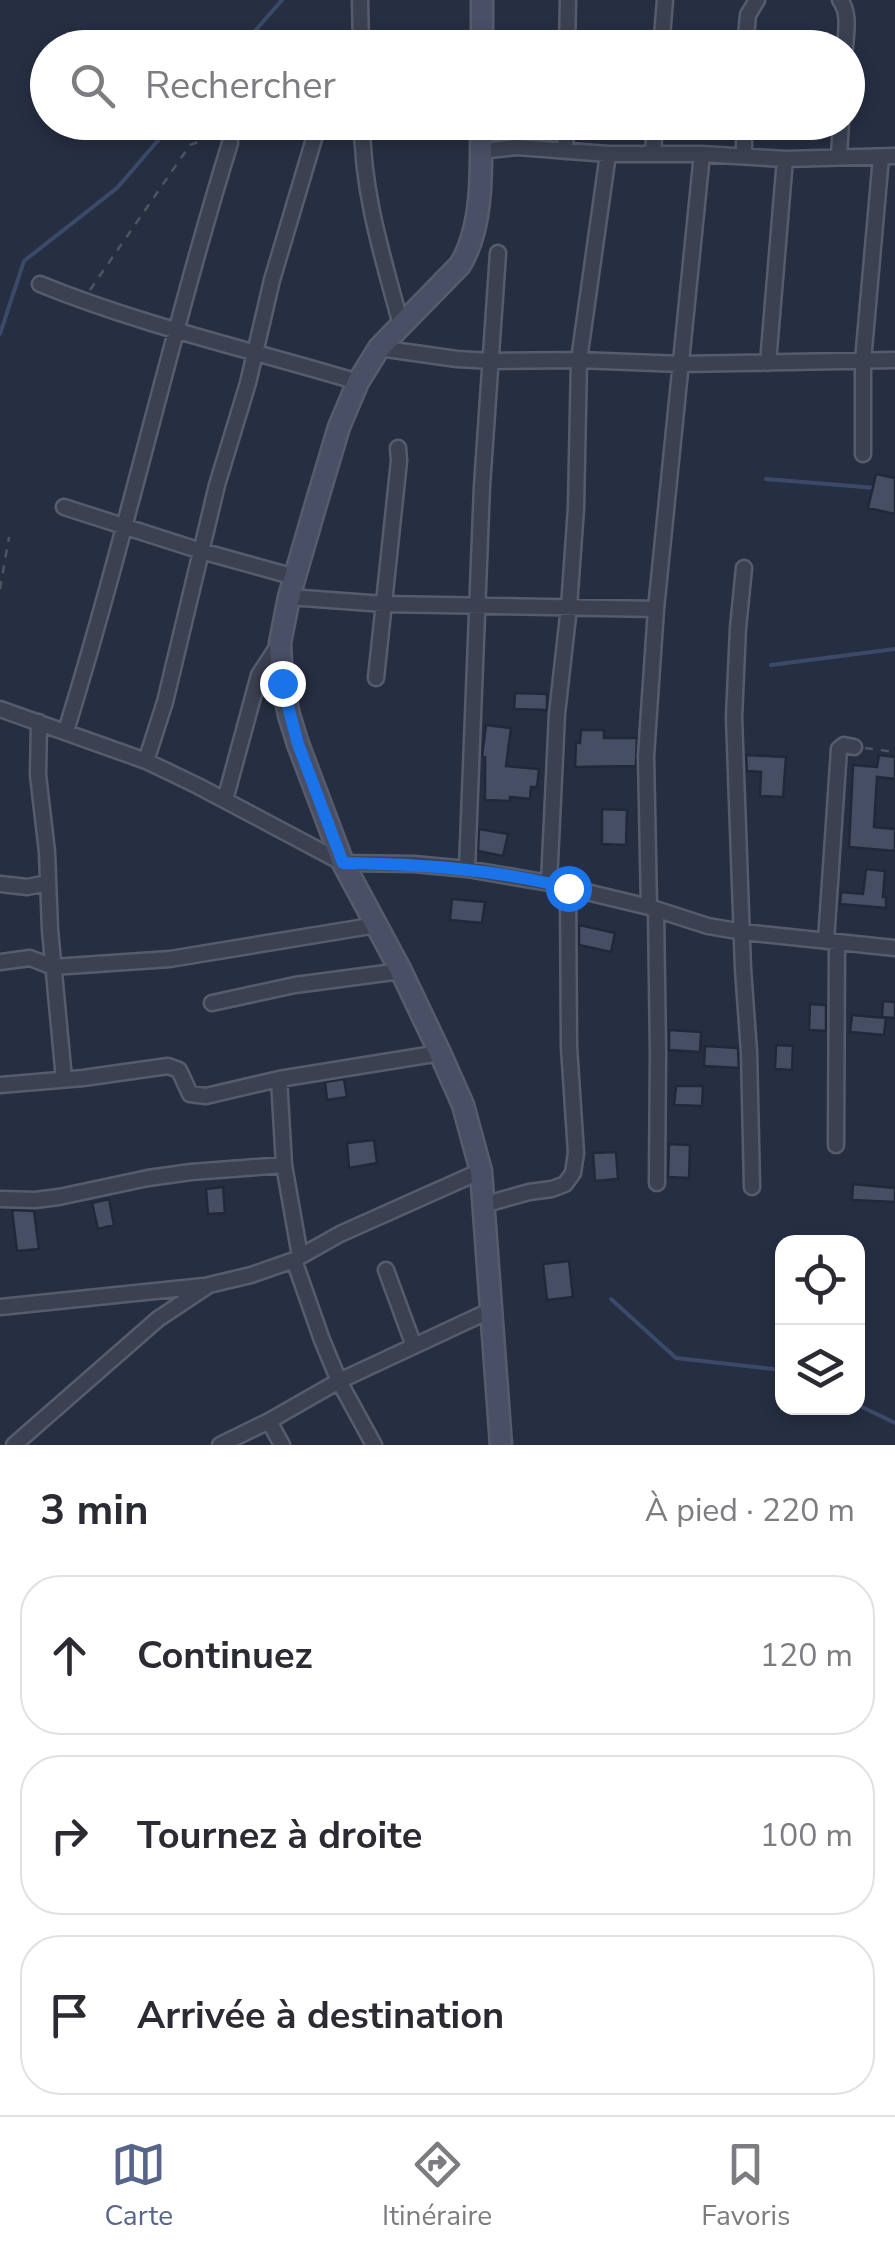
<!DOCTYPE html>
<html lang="fr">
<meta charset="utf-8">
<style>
:root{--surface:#fff;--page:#f7f7f7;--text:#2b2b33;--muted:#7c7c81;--line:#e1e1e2;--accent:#58658b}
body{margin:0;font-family:"Nunito Sans",sans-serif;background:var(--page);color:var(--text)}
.controls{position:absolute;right:30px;bottom:30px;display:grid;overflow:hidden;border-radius:20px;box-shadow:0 5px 15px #0003}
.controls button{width:90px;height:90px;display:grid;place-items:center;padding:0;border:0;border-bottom:2px solid var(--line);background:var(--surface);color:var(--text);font:50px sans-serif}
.stop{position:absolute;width:30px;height:30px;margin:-22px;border:8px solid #1a73e8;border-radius:50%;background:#fff}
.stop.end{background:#1a73e8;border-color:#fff;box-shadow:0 2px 10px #0008}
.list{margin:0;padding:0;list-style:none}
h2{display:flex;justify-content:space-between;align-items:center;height:130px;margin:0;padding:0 40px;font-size:42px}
h2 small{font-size:32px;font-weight:400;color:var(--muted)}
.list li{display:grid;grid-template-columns:65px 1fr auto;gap:30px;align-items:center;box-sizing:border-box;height:160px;margin:0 20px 20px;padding:0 20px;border:2px solid var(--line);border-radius:40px}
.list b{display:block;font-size:38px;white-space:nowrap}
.list em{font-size:32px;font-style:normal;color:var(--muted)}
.icon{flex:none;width:55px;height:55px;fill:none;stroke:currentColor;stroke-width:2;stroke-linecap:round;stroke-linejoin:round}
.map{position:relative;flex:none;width:895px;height:1445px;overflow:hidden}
.search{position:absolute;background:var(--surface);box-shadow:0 5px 15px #0003;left:30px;right:30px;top:30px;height:110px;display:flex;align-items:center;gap:25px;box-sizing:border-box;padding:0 35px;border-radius:55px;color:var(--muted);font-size:38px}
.sheet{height:670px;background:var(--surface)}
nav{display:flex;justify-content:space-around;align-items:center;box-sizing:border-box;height:140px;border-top:2px solid var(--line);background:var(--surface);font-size:28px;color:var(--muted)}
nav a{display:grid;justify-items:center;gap:5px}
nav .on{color:var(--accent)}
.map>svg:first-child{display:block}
</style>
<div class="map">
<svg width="895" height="1445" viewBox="0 0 895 1445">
<rect width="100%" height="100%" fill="#262e42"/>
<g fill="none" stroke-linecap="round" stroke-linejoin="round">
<path stroke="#3c4a6a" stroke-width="4" d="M240,48L282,0
M0,334L24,261L117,188L174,122
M766,479L876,488
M771,665L895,649
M611,1299L676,1358L782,1370
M858,1405L895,1423"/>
</g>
<path fill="#454e63" stroke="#212839" stroke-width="2.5" d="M876,474L895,478V514L868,508Z
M515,693L547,694V710L514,709Z
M486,725L511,728L506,766L539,769L537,787H531L530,799L510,797V801L485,800V757L482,756Z
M581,730H604V738H637L636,766L575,767L576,742L580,743Z
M746,755L786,757L783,797L760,796L761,772L747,771Z
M879,755L895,757V779L877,777L874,827L895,829V851L849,847L853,765L877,767Z
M602,809L627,810L626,845L602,844Z
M479,829L508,834L503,856L478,851Z
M866,869L885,871L883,897H886V908L840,904L841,892L863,894Z
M452,899L485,902L482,923L450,920Z
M579,925L615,933L611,952L579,945Z
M883,1001L895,1002V1018L882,1017Z
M810,1004L826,1005V1031L809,1030Z
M852,1015L886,1018L884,1035L850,1032Z
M669,1030L701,1032L700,1052L669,1050Z
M776,1045L793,1046L792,1070L775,1069Z
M705,1046L738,1048L739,1068L704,1066Z
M344,1079L347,1097L327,1100L325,1082Z
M676,1086H703L702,1106L674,1105Z
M374,1140L377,1163L349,1168L347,1143Z
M669,1144L690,1145L689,1178L668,1177Z
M616,1152L618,1179L595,1181L593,1153Z
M853,1184L895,1188V1202L852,1200Z
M223,1187L225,1213L208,1214L206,1189Z
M109,1199L114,1225L98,1229L92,1203Z
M12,1210L34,1211L39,1249L17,1251Z
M569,1261L573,1297L547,1300L543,1264Z"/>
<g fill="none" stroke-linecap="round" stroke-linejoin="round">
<g stroke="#565c6c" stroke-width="19">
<path id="street" d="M360,0L361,48
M840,0C850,13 846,32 845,48
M567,48L568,0
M661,48L665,0
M745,48L748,15L757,0
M362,122C362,192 383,258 401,325
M481,151L517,147L608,154H702L785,159L895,156
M565,151L566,122
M653,153L655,122
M744,156V122
M839,156L841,122
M40,284C143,326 252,350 358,382
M379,348L457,359L492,361L579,360L681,364L895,360
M768,363L785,159
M863,454V361L881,157
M64,507L201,551L295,577
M744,568L738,628L734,717L743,969L749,1052L752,1187
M289,597L384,604L656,609
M376,678L399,461L398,448
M0,709L146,761L198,786L343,863L414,864L467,869L549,883L649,907L708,926L743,932L895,948
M39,722L38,775L47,852L50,930L64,1079
M66,731C126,537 170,337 230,143
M146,761L165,702L217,485L248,383L272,280L314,139
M225,800L259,675L280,643
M467,869L482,486L498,253
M549,883L557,714L569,607L576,508L579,360L608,154
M0,884L27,887L48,883
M649,907L646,756L656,609L702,154
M656,910L658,1053L657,1183
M826,941L839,749L844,745L854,747
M0,962L30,958L53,967L170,959L377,925
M212,1003L295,985L401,971
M279,1079L284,1165L300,1256
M0,1085L83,1078L168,1066L179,1070L190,1094L206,1096L279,1079L440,1053
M836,1145L837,943
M0,1199L35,1200L59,1197L148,1178L191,1172L284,1165
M483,1205L529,1192L552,1189L565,1184L573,1173L576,1153L569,1047L568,888
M294,1260L322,1340L339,1381L374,1445
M386,1270L414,1346
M0,1307L204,1286
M269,1421L282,1445
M14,1445L158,1319L209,1285L251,1275L294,1260L340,1234L481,1171
M220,1445L269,1421L339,1381L489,1311"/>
</g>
<g stroke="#565c6c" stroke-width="25">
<path id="secondary" d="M482,48V0
M481,122C481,168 484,226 460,265L379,348L358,382L339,427L316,504L289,597L280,643L282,683L289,715L298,744L343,863L401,971L440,1053L463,1105L481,1171L501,1445"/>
</g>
<path stroke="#47595f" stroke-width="2.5" stroke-dasharray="8 8" stroke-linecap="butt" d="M90,290L190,145L206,139L220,137
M0,589L9,537
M865,748L895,752"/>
<use href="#street" stroke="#3b4151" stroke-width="14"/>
<use href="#secondary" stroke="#494f64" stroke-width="20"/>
</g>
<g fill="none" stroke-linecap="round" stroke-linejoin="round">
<path stroke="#1a73e8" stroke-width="12" d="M282,683L298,744L343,863C418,864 495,869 568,888"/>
</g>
</svg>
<div class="controls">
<button><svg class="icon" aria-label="locate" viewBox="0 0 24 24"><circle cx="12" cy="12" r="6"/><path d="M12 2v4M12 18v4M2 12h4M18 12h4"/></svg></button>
<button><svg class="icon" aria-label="layers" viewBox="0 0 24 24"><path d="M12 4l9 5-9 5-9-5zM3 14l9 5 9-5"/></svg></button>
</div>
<div class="stop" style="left:568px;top:888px"></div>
<div class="stop end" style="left:282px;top:683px"></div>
<div class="search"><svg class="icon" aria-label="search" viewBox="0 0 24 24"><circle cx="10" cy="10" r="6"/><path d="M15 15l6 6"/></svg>Rechercher</div>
</div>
<section class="sheet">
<h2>3 min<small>À pied · 220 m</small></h2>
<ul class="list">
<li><svg class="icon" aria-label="ahead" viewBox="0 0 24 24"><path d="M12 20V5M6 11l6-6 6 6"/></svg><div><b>Continuez</b></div><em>120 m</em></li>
<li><svg class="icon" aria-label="right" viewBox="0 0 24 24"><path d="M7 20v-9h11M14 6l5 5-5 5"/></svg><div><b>Tournez à droite</b></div><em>100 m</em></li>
<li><svg class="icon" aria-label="arrive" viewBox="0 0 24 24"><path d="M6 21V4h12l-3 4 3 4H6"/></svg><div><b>Arrivée à destination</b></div></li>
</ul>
</section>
<nav>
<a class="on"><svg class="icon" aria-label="map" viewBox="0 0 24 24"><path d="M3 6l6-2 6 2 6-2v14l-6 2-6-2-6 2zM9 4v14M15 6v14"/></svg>Carte</a>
<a><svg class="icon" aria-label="directions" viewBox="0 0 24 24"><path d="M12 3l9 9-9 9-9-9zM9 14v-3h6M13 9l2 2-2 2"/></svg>Itinéraire</a>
<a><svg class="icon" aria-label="saved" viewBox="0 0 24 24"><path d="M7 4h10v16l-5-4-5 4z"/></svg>Favoris</a>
</nav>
